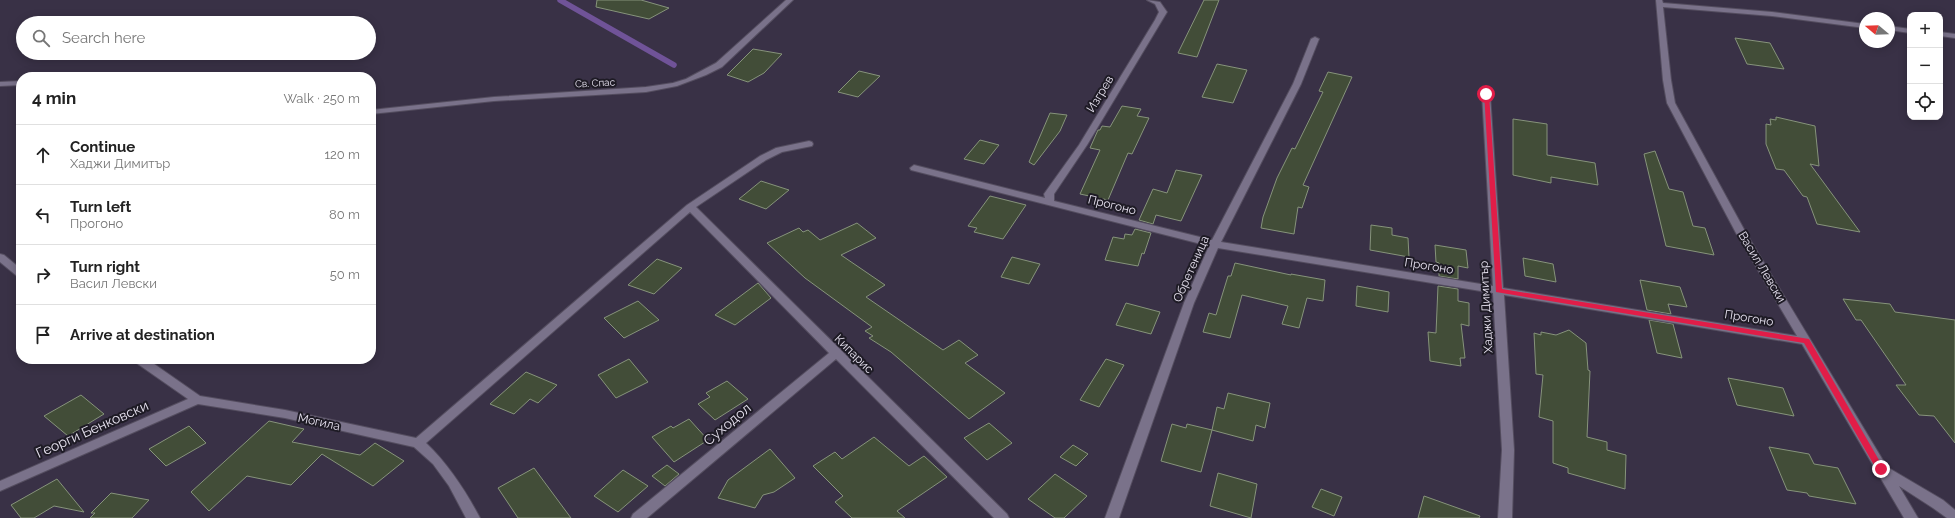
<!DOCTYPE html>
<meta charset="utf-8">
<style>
:root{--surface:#fff;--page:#f6f6f6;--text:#222;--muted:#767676;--line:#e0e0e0}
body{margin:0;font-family:Raleway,sans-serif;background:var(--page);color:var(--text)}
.controls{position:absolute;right:12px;top:12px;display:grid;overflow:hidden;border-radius:8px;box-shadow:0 2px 10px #0003}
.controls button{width:36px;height:36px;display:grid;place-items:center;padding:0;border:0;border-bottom:1px solid var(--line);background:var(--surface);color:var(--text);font:20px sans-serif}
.compass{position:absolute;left:1859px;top:12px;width:36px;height:36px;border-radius:50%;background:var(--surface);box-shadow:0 2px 10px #0003;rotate:289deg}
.stop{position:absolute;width:12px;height:12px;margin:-9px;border:3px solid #e11d48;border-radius:50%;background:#fff}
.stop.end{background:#e11d48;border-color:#fff;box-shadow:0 1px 4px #0008}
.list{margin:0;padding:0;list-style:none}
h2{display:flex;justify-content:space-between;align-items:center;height:52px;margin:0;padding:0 16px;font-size:17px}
h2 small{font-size:13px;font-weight:400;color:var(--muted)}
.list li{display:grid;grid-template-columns:26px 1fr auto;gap:12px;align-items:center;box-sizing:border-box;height:60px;padding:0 16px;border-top:1px solid var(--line)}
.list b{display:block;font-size:15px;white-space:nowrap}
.list p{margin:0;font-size:13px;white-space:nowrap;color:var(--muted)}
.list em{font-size:13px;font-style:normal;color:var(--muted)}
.icon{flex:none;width:22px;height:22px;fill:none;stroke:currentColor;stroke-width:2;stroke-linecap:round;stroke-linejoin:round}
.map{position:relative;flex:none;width:1955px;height:518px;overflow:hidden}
.search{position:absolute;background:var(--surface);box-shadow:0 2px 10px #0003;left:16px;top:16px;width:360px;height:44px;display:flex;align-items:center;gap:10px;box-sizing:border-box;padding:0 14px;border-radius:22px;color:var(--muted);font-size:15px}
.panel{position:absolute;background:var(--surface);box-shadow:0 2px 10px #0003;left:16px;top:72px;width:360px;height:292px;border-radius:16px}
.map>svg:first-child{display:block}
</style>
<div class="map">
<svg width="1955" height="518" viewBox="0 0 1955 518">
<rect width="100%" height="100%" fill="#393146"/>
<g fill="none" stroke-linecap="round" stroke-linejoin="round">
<path stroke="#705398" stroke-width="5.5" d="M560,0L674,65"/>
</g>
<path fill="#424d38" stroke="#86937b" d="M597,0H641L669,8L649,19L596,7Z
M1204,0H1219L1197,57L1178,53Z
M1735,38L1770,43L1784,69L1747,64Z
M753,49L782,54L764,73L748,82L727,75Z
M1217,64L1247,70L1233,103L1202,97Z
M859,71L880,76L858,97L838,92Z
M1328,72L1352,77L1303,185L1309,187L1302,208L1298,207L1294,234L1261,228L1263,217L1277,178L1292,148L1295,149L1323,92L1319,91Z
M1122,106L1141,109L1137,116L1149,118L1132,154L1128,153L1108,200L1080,194L1100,150L1090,148L1098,130H1100L1102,126L1110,127Z
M1050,113L1067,115L1060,131L1034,165L1029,162Z
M1776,117L1815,126L1819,166L1810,164L1860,232L1817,224L1807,197L1803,196L1784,170L1776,169L1766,144V124L1771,125L1770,119L1776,120Z
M1513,119L1547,124V155L1595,163L1598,185L1551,177V183L1513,175Z
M980,140L999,145L984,164L964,159Z
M1655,151L1669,189L1683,192L1693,226L1705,228L1714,255L1666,246L1644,154Z
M1176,170L1202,175L1181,221L1156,215L1153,224L1139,220L1153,189L1167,193Z
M761,181L789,190L766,209L739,199Z
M990,196L1026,205L1003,239L974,232L977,228L968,226Z
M857,223L876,238L841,255L885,285L866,297L943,350L959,340L978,355L965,363L1005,393L969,419L891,352L869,338L873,336L865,331L872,327L805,278L767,243L799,228L803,232L808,230L820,240Z
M1371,225L1392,228V235L1408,238L1409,257L1370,250Z
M1135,229L1151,233L1144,254L1142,253L1138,266L1105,260L1113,237L1124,239L1125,234L1132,235Z
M1435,245L1466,250L1468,268L1458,266V279L1439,276V263L1436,262Z
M1012,257L1040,264L1029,284L1001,277Z
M1523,258L1553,264L1556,282L1525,276Z
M657,259L682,268L654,294L628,285Z
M1235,263L1291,275V274L1325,280L1323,301L1307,298L1299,328L1282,324L1288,306L1242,295L1230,338L1203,332L1209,313L1216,315L1228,276H1231Z
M1640,280L1680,287L1687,307L1668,304L1671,314L1647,310Z
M758,283L771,298L735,325L715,315Z
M1357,286L1389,292L1388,312L1356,306Z
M1438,286L1458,289V301L1469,303V326L1461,324L1465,358H1460L1461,366L1430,361L1428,332L1436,333Z
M1843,299L1890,304L1895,312L1955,320V443L1934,416L1919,415L1896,385H1906L1861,320H1856Z
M638,301L659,320L624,338L604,318Z
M1126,303L1160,312L1151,334L1116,325Z
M1649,320L1673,324L1682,358L1657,353Z
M1569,330L1586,343L1588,370L1590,371L1587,437L1607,442V450L1626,455L1625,489L1568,473V468L1553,463V421L1539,417L1543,375L1536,374L1534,333L1541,335V332L1556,335Z
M629,359L648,382L616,398L598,375Z
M1106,359L1124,365L1099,407L1080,400Z
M526,372L557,385L538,403L530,399L514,414L490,404Z
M1728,378L1783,388L1794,416L1737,405Z
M727,381L748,399L715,420L698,404L710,397L706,393Z
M1228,393L1270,403L1265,428L1256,425L1253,441L1212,430L1201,472L1161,461L1172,424L1186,428L1187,424L1212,430L1217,407L1224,409Z
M81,395L104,414L68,436L44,416Z
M689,419L708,440L674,462L652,437L671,426L673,428Z
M269,421L304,429L292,442L360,455L375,443L404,461L373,486L322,454L291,485L247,476L209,511L191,492Z
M989,423L1012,443L987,460L964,438Z
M189,426L206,443L166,466L149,449Z
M874,437L909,466L924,456L947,477L897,511L905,518H852L835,502L843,496L813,466L835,452L842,459Z
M1073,445L1088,454L1076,466L1060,457Z
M1769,447L1809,454L1814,464L1838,468L1856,504L1809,496L1807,493L1787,490Z
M770,449L795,478L774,492L763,495L755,508L718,498L728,480Z
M667,465L679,474L665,486L652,476Z
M534,468L571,518H518L498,488Z
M623,470L648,486L618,512L594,496Z
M1218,473L1257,484L1251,518L1210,506Z
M1055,474L1087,496L1064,518H1055L1028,499Z
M57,479L84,512L54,506L34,518H21L11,505Z
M1321,489L1342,497L1334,516L1312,507Z
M111,493L149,500L132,518H90L95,513H91Z
M1424,496L1480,516L1479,518H1418Z"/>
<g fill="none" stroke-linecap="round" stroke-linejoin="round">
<g stroke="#544d5f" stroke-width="2">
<path id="minor" d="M786,0H793L722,67L706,75L677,86L646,92L494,101L371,114V110L494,97L646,87L673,83L686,79L716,63Z
M1147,0L1160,2L1167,12L1087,145L1054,194V201L1212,240L1293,84L1311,39L1315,37L1319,39L1301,84L1221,242L1493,286L1482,94L1486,92L1490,94L1503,288L1797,336L1736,233L1667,103L1663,80L1656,0H1662L1663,3L1772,12L1865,24V28L1772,16L1663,7L1671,80L1675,103L1746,233L1887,467L1943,500L1955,510V518H1947L1933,508L1899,486L1918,518H1904L1802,344L1504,295L1514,450L1512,518H1498L1502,450L1493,293L1218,248L1194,303L1119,518H1105L1184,303L1209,246L911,170L910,168L914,165L1045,198L1044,194L1079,145L1155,20L1159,12L1155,4Z
M1889,26L1910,29V33L1889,30Z
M1940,32L1955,34V38L1940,36Z
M21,81V85L0,86V82Z
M809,141L812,142L813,144L812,146L782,152L766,160L696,207L1007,514L1009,518H994L836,359L647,518H631L633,514L829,353L690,212L426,443C449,465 465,490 480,518H466L449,486L433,464L414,447L285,418L198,404L0,491V481L188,399L135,362L133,359H147L200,396L285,410L416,438L687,205L760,156L776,148Z
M0,254L4,255L21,269V277L17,276L0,262Z"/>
</g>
<use href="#minor" fill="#7a728a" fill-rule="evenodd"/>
</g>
<path fill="#e11d48" d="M1484,92L1489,94L1502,289L1809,339L1883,467V472H1878L1804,343L1496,292Z"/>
<g text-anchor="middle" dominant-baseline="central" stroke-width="4" stroke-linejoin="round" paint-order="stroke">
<g font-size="10" fill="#e7e2f0" stroke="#1e1b25">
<text transform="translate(595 83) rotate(-3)">Св. Спас</text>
</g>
<g font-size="12" fill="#e7e2f0" stroke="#1e1b25">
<text transform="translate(1100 94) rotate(-59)">Изгрев</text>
<text transform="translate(1112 205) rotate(14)">Прогоно</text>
<text transform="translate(1429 266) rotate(9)">Прогоно</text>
<text transform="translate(1762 267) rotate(59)">Васил Левски</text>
<text transform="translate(1191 269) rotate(-66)">Обретеница</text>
<text transform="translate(1486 307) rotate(-93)">Хаджи Димитър</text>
<text transform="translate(1749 318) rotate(9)">Прогоно</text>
<text transform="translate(854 354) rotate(45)">Кипарис</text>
<text transform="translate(319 422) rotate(12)">Могила</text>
</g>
<g font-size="14" fill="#e7e2f0" stroke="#1e1b25">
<text transform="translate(727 424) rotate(-40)">Суходол</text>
<text transform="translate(92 429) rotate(-24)">Георги Бенковски</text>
</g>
</g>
</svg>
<div class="controls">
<button>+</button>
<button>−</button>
<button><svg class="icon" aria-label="locate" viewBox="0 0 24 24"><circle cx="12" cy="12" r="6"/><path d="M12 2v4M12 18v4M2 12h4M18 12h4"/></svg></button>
</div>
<svg class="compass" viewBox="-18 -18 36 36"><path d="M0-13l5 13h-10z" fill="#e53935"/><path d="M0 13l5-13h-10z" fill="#767676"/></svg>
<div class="stop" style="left:1486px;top:94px"></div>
<div class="stop end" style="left:1881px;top:469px"></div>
<div class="search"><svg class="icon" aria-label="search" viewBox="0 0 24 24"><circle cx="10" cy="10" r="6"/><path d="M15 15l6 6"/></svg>Search here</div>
<section class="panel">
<h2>4 min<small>Walk · 250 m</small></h2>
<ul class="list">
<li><svg class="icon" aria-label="ahead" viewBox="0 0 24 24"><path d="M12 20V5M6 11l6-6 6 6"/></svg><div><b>Continue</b><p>Хаджи Димитър</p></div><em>120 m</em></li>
<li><svg class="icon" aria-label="left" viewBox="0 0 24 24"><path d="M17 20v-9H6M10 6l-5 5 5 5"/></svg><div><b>Turn left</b><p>Прогоно</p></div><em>80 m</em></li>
<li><svg class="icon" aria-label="right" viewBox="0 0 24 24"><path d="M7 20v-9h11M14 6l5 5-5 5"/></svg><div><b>Turn right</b><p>Васил Левски</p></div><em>50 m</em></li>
<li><svg class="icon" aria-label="arrive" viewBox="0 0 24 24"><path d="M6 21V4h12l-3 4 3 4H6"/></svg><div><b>Arrive at destination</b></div></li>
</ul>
</section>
</div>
